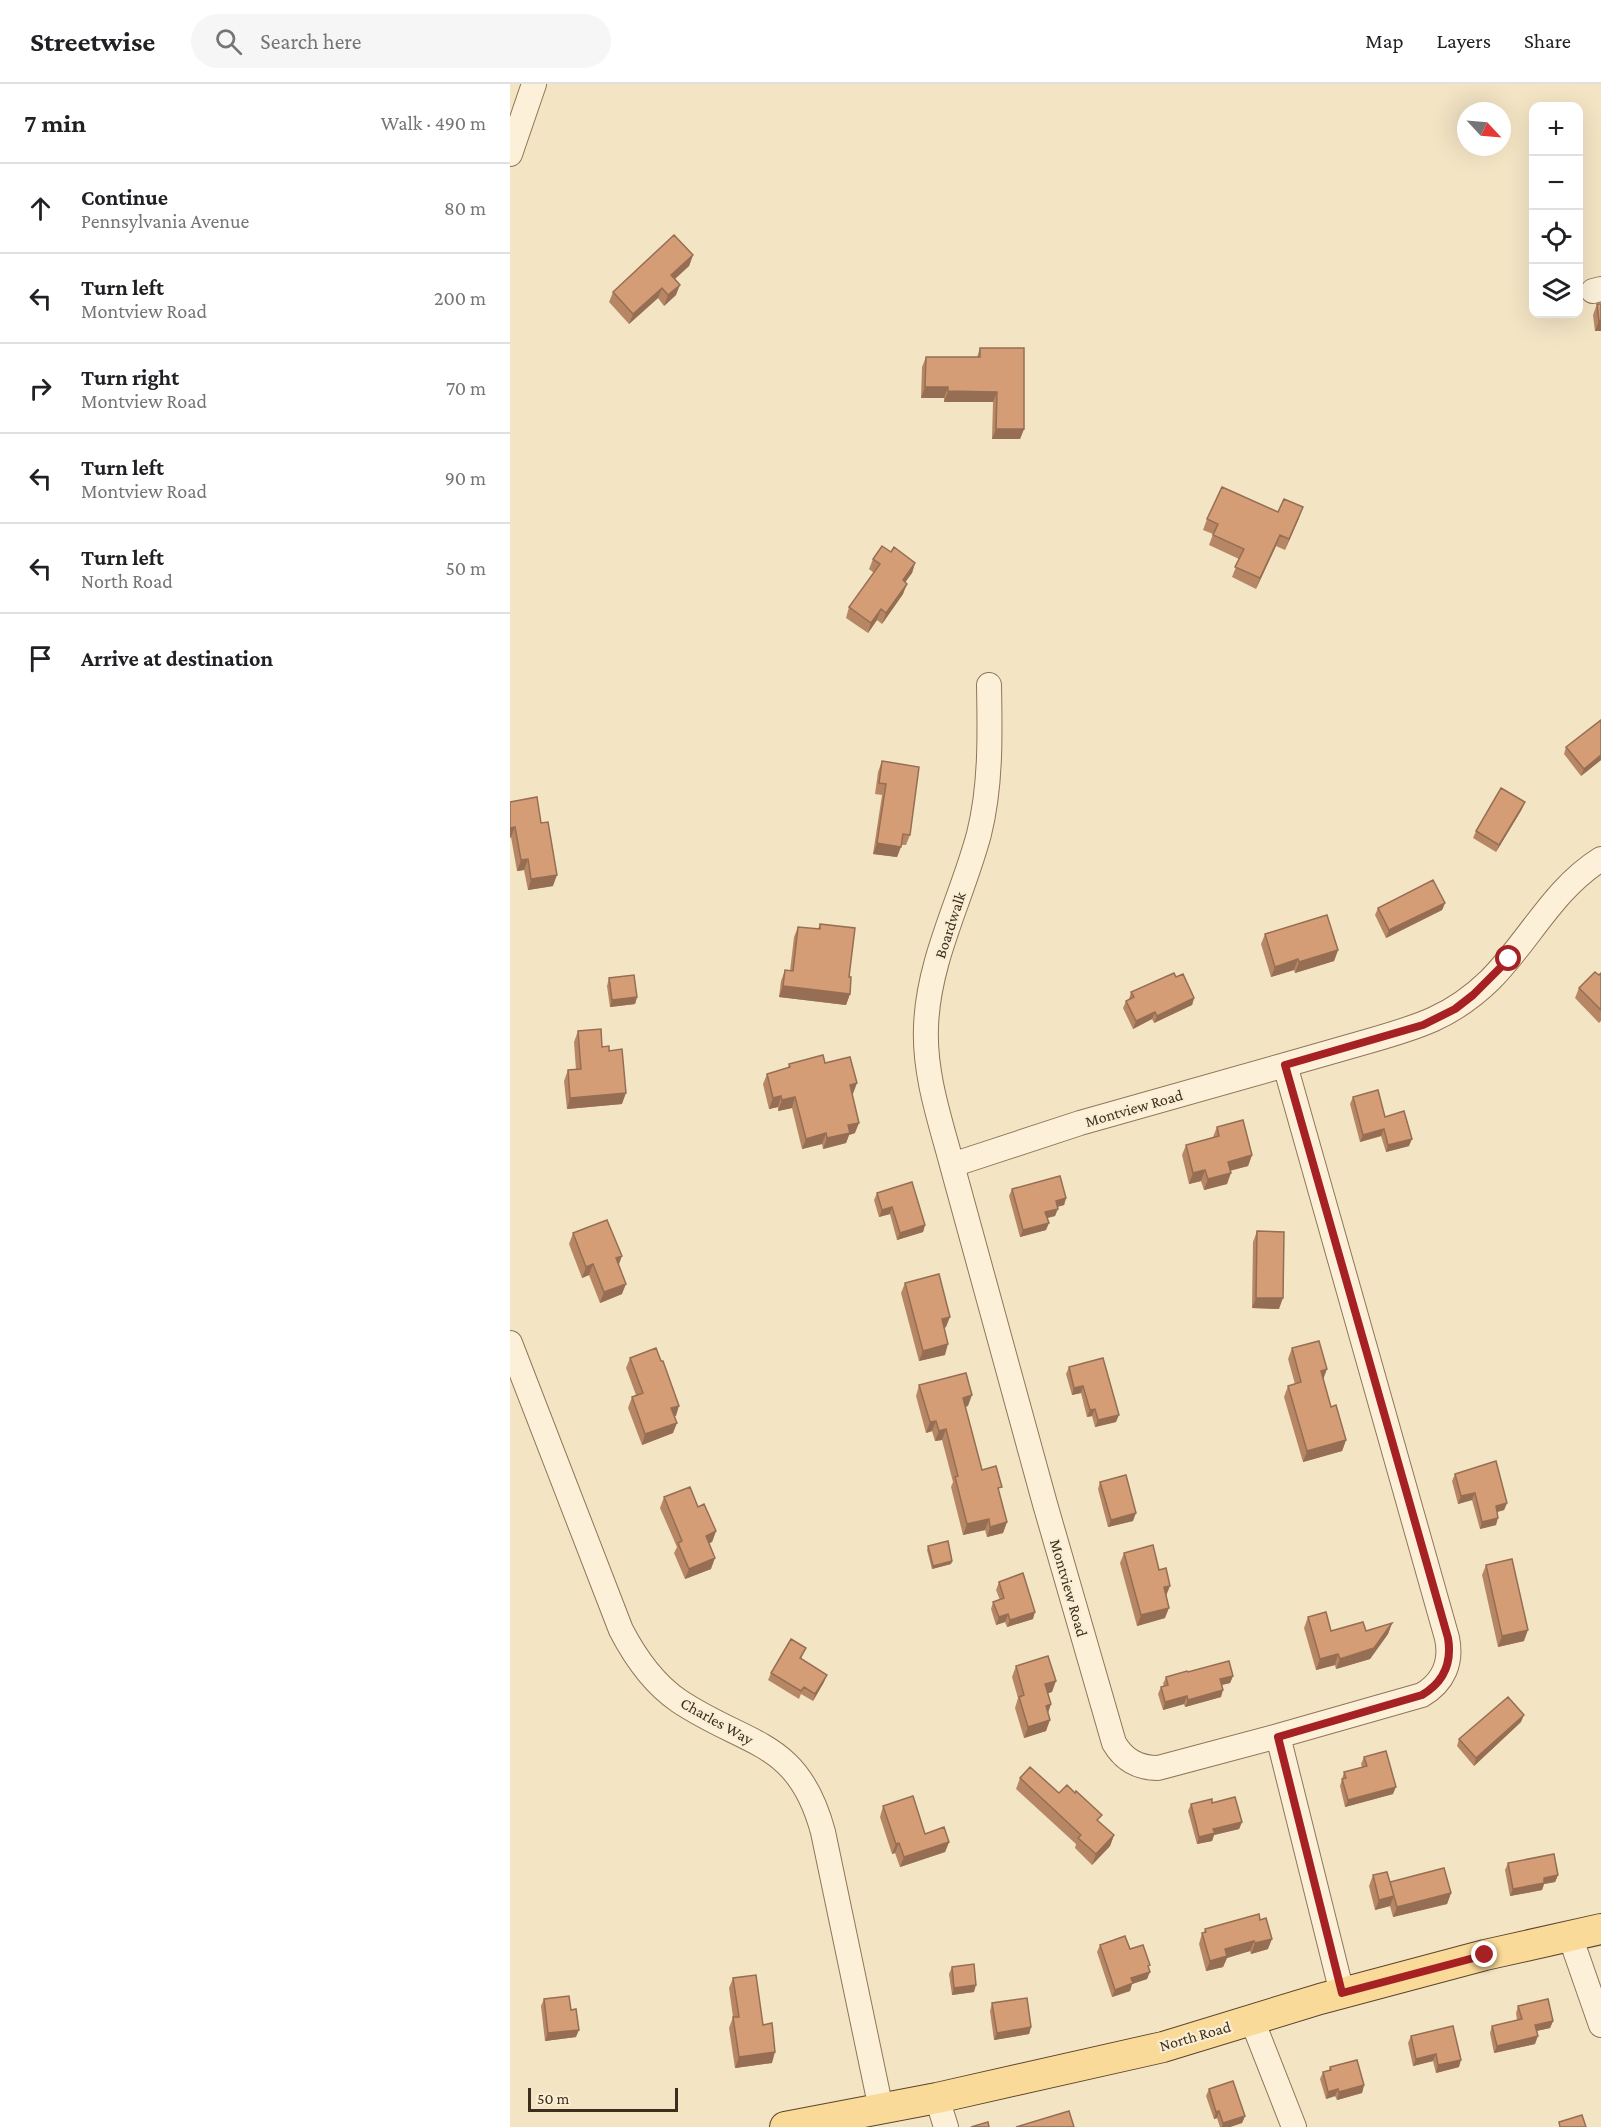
<!DOCTYPE html>
<meta charset="utf-8">
<style>
:root{--surface:#fff;--page:#f6f6f6;--text:#202124;--muted:#757577;--line:#e0e0e0}
body{margin:0;font-family:"Crimson Pro",serif;background:var(--page);color:var(--text)}
.controls{position:absolute;right:18px;top:18px;display:grid;overflow:hidden;border-radius:12px;box-shadow:0 6px 24px #0002}
.controls button{width:54px;height:54px;display:grid;place-items:center;padding:0;border:0;border-bottom:2px solid var(--line);background:var(--surface);color:var(--text);font:30px sans-serif}
.compass{position:absolute;left:947px;top:18px;width:54px;height:54px;border-radius:50%;background:var(--surface);box-shadow:0 6px 24px #0002;rotate:116deg}
.scale{position:absolute;left:18px;bottom:15px;width:150px;box-sizing:border-box;padding-left:6px;border:3px solid #3e2d1d;border-top:0;font-size:16px;line-height:21px;white-space:nowrap;color:#3e2d1d;-webkit-text-stroke:4px #f9eed4;paint-order:stroke}
.stop{position:absolute;width:18px;height:18px;margin:-14px;border:4px solid #a52123;border-radius:50%;background:#fff}
.stop.end{background:#a52123;border-color:#fff;box-shadow:0 2px 6px #0008}
.list{margin:0;padding:0;list-style:none}
h2{display:flex;justify-content:space-between;align-items:center;height:78px;margin:0;padding:0 24px;font-size:26px}
h2 small{font-size:20px;font-weight:400;color:var(--muted)}
.list li{display:grid;grid-template-columns:39px 1fr auto;gap:18px;align-items:center;box-sizing:border-box;height:90px;padding:0 24px;border-top:2px solid var(--line)}
.list b{display:block;font-size:22px;white-space:nowrap}
.list p{margin:0;font-size:20px;white-space:nowrap;color:var(--muted)}
.list em{font-size:20px;font-style:normal;color:var(--muted)}
.icon{flex:none;width:33px;height:33px;fill:none;stroke:currentColor;stroke-width:2;stroke-linecap:round;stroke-linejoin:round}
.map{position:relative;flex:none;width:1091px;height:2043px;overflow:hidden}
header{display:flex;align-items:center;gap:36px;box-sizing:border-box;height:84px;padding:0 30px;background:var(--surface);border-bottom:2px solid var(--line)}
header strong{font-size:28px}
nav{display:flex;gap:33px;margin-inline-start:auto;font-size:21px}
.search{width:420px;height:54px;background:var(--page);display:flex;align-items:center;gap:15px;box-sizing:border-box;padding:0 21px;border-radius:33px;color:var(--muted);font-size:22px}
main{display:flex}
aside{flex:1;background:var(--surface)}
.map>svg:first-child{display:block}
</style>
<header>
<strong>Streetwise</strong>
<div class="search"><svg class="icon" aria-label="search" viewBox="0 0 24 24"><circle cx="10" cy="10" r="6"/><path d="M15 15l6 6"/></svg>Search here</div>
<nav><a>Map</a><a>Layers</a><a>Share</a></nav>
</header>
<main>
<aside>
<h2>7 min<small>Walk · 490 m</small></h2>
<ul class="list">
<li><svg class="icon" aria-label="ahead" viewBox="0 0 24 24"><path d="M12 20V5M6 11l6-6 6 6"/></svg><div><b>Continue</b><p>Pennsylvania Avenue</p></div><em>80 m</em></li>
<li><svg class="icon" aria-label="left" viewBox="0 0 24 24"><path d="M17 20v-9H6M10 6l-5 5 5 5"/></svg><div><b>Turn left</b><p>Montview Road</p></div><em>200 m</em></li>
<li><svg class="icon" aria-label="right" viewBox="0 0 24 24"><path d="M7 20v-9h11M14 6l5 5-5 5"/></svg><div><b>Turn right</b><p>Montview Road</p></div><em>70 m</em></li>
<li><svg class="icon" aria-label="left" viewBox="0 0 24 24"><path d="M17 20v-9H6M10 6l-5 5 5 5"/></svg><div><b>Turn left</b><p>Montview Road</p></div><em>90 m</em></li>
<li><svg class="icon" aria-label="left" viewBox="0 0 24 24"><path d="M17 20v-9H6M10 6l-5 5 5 5"/></svg><div><b>Turn left</b><p>North Road</p></div><em>50 m</em></li>
<li><svg class="icon" aria-label="arrive" viewBox="0 0 24 24"><path d="M6 21V4h12l-3 4 3 4H6"/></svg><div><b>Arrive at destination</b></div></li>
</ul>
</aside>
<div class="map">
<svg width="1091" height="2043" viewBox="0 0 1091 2043">
<rect width="100%" height="100%" fill="#f3e4c4"/>
<g fill="none" stroke-linecap="round" stroke-linejoin="round">
<g stroke="#907558" stroke-width="26">
<path id="minor" d="M0,70L24,0
M1083,207L1091,205
M775,981C803,973 831,965 859,957C908,943 942,933 980,896C1019,857 1043,805 1091,775
M442,1081C430,1036 414,990 416,943C418,876 452,814 469,750C481,702 480,651 479,601
M0,1259L111,1546C125,1573 144,1600 169,1617C238,1663 288,1655 313,1748L371,2025
M768,1652L912,1611C934,1598 942,1578 937,1554L775,981L570,1039L442,1081L535,1420L604,1659C614,1676 628,1684 648,1684L768,1652L832,1909
M1060,1852L1091,1941
M742,1936L784,2043
M427,2014L436,2043"/>
</g>
<g stroke="#5d432c" stroke-width="32">
<path id="major" d="M275,2043L427,2014L653,1963L810,1915L975,1871L1091,1845"/>
</g>
<use href="#minor" stroke="#fcf1d8" stroke-width="24"/>
<use href="#major" stroke="#f9da98" stroke-width="30"/>
</g>
<path fill="#b78765" d="M183,171L179,182L165,195L166,211L154,222L148,214L119,240L99,218L103,208Z
M1087,220L1091,247H1085L1083,231Z
M470,264L514,345L510,355H482L483,318H434V314H411L412,283L416,273H467Z
M768,428L789,434L775,466L766,462L746,505L722,493L729,475L699,461L703,450L693,446L697,435Z
M381,468L405,479L402,489L395,498L393,510L372,540L367,536L358,549L336,534L339,523L364,489L359,485L363,475Z
M1056,663L1091,676L1071,692L1054,670Z
M372,677L400,751L396,761H391L387,773L363,770L372,711L365,710L368,688Z
M0,718L31,739L43,802L18,806L14,786L7,787L1,753L0,754Z
M1012,725L986,768L963,754L966,747Z
M935,819L932,826L876,854L865,831L868,824Z
M310,840L339,893L340,910L336,921L269,913L271,897L275,886L280,887L284,853L288,843L308,845Z
M755,850L828,866L824,877L785,889L784,886L761,893L751,860Z
M1091,889V937L1089,939L1065,914L1069,904Z
M666,893L684,914L682,921L644,939L642,935L623,945L613,924L616,917L619,915L621,908Z
M99,894L127,913L125,920L100,923L97,902Z
M68,947L92,963L112,1020L57,1025L54,997L58,986H66L64,958Z
M315,979L343,1010L345,1049L339,1051L336,1059L313,1065L312,1060L292,1065L282,1024L268,1027V1023L259,1025L253,1000L257,990L278,984L279,980Z
M843,1013L875,1033L899,1062L876,1068L871,1052L850,1058L840,1020Z
M707,1043L742,1071L738,1082L720,1087L717,1100L694,1106L691,1097L679,1100L672,1071L676,1061L703,1053Z
M502,1105L556,1114L554,1121L547,1123L545,1132L537,1134L536,1146L510,1153L499,1112Z
M367,1109L415,1141L413,1148L387,1156L380,1130L369,1133L364,1116Z
M747,1147L769,1225L742,1224L743,1158Z
M63,1149L109,1181L112,1210L90,1219L79,1191L72,1194L59,1160Z
M395,1199L436,1243L434,1244L435,1271L409,1277L391,1209Z
M782,1264L813,1296L821,1323L836,1356L832,1367L793,1378L774,1313L778,1302L785,1300L778,1275Z
M120,1274L166,1332H164L163,1349L132,1361L118,1324L122,1313L126,1311L116,1284Z
M559,1283L606,1338L585,1343L582,1332L577,1333L571,1309L562,1311L556,1290Z
M409,1301L458,1322L455,1323L472,1386L489,1409L497,1438L493,1449L477,1453L475,1446L453,1451L441,1403L443,1398L432,1356L425,1357L422,1347L416,1349L406,1312Z
M945,1390L997,1419L994,1426L987,1428L986,1441L970,1445L962,1416L948,1420L942,1397Z
M590,1398L623,1437L598,1443L588,1405Z
M154,1413L188,1423L206,1447L202,1458L199,1459L201,1485L175,1495L164,1469L167,1463L150,1424Z
M418,1462L442,1477L441,1480L422,1485L417,1466Z
M614,1469L655,1534L627,1542L610,1479Z
M976,1481L1014,1557L988,1563L972,1491Z
M489,1498L523,1535L497,1543L495,1538L486,1541L481,1525L483,1518L490,1516L486,1506Z
M798,1533L821,1547H856L882,1539L878,1550L860,1575L826,1585L825,1581L806,1586L794,1544Z
M296,1564L291,1575L314,1598L303,1617L291,1610L289,1615L258,1596L261,1589Z
M506,1582L542,1608L538,1609L541,1620L538,1629L536,1647L514,1654L505,1624L508,1614L502,1593Z
M678,1588L723,1592L720,1599L712,1601L711,1613L675,1623L674,1620L653,1626L648,1610L651,1603L654,1602L653,1600L656,1593Z
M1011,1638L964,1682L947,1662L949,1655Z
M854,1673L883,1710L835,1723L830,1702L834,1688L852,1683L851,1680Z
M510,1694L549,1709L589,1738L604,1751L600,1762L582,1781L565,1764L566,1760L506,1705Z
M702,1719L732,1738L729,1745L704,1751L702,1757L687,1760L678,1727L681,1720Z
M373,1722L415,1750L439,1758L435,1768L390,1783L385,1769L382,1770L370,1733Z
M998,1779L1048,1791L1045,1798L1034,1800L1032,1806L1000,1812L995,1786Z
M863,1791L880,1798L941,1809L937,1820L883,1833L880,1822L865,1826L859,1802Z
M749,1830L758,1865L741,1870L740,1867L717,1874L713,1883L696,1887L689,1860L692,1849H694L695,1845Z
M590,1861L620,1865L639,1885L637,1895L622,1900L620,1907L602,1913L587,1868Z
M442,1883L464,1908L442,1911L439,1890Z
M223,1894L253,1941L262,1979L225,1984L219,1944L223,1933L219,1904Z
M34,1915L61,1926L66,1953L35,1957L31,1922Z
M482,1919L521,1943L519,1950L484,1956L480,1927Z
M1008,1922L1043,1937L1040,1944L1026,1947L1025,1960L984,1969L980,1949L982,1942L1007,1936L1006,1929Z
M901,1952L949,1983L926,1989L923,1977L903,1982L898,1959Z
M820,1983L854,2001L852,2009L827,2016L825,2012L816,2015L810,1995L813,1988L819,1986Z
M699,2005L735,2032L732,2039L720,2043H710L707,2034L704,2035L696,2012Z"/>
<path fill="#956e53" d="M183,171L179,182L157,202L161,191Z
M170,201L166,211L154,222L158,211Z
M152,204L148,214L119,240L123,230Z
M1089,237H1091V247H1085Z
M415,303H438L434,314H411Z
M438,307L487,308L483,318H434Z
M486,345H514L510,355H482Z
M793,423L789,434L775,466L779,455Z
M770,451L766,462L746,505L750,494Z
M405,479L402,489L389,507L393,496Z
M397,500L393,510L372,540L376,529Z
M371,525L367,536L358,549L361,539Z
M1091,671V676L1071,692L1074,685Z
M1015,718L1012,725L986,768L989,761Z
M5,743L1,753L0,754V744Z
M367,759L391,763L387,773L363,770Z
M18,775L14,786L7,787L11,776Z
M47,791L43,802L18,806L21,795Z
M935,819L932,826L876,854L879,846Z
M828,866L824,877L785,889L789,878Z
M788,875L784,886L761,893L765,883Z
M273,902L340,910L336,921L269,913Z
M127,913L125,920L100,923L102,916Z
M684,914L682,921L644,939L647,932Z
M645,928L642,935L623,945L626,937Z
M347,999L343,1010L336,1012L340,1001Z
M116,1009L112,1020L57,1025L60,1014Z
M271,1012L268,1023L259,1025L263,1014Z
M285,1013L282,1024L268,1027L272,1016Z
M349,1039L345,1049L339,1051L336,1059L313,1065L317,1054L338,1041Z
M874,1045L871,1052L850,1058L853,1051Z
M316,1049L312,1060L292,1065L296,1055Z
M902,1055L899,1062L876,1068L878,1061Z
M742,1071L738,1082L714,1088L718,1078Z
M695,1086L691,1097L679,1100L683,1089Z
M721,1089L717,1100L694,1106L698,1095Z
M556,1114L554,1121L543,1124L546,1117Z
M382,1123L380,1130L369,1133L372,1126Z
M548,1125L545,1132L533,1135L535,1128Z
M539,1139L536,1146L510,1153L513,1146Z
M415,1141L413,1148L387,1156L390,1149Z
M112,1172L108,1183L106,1174Z
M83,1180L79,1191L72,1194L76,1183Z
M116,1200L112,1210L90,1219L94,1208Z
M746,1214H773L769,1225L742,1224Z
M440,1233L436,1243L428,1246L432,1235Z
M438,1260L435,1271L409,1277L413,1267Z
M817,1285L813,1296L811,1287Z
M573,1302L571,1309L562,1311L564,1304Z
M462,1311L458,1322L449,1324L453,1314Z
M169,1322L166,1332L157,1335L161,1324Z
M585,1325L582,1332L577,1333L580,1326Z
M609,1331L606,1338L585,1343L588,1336Z
M426,1337L422,1347L416,1349L420,1338Z
M167,1339L163,1349L132,1361L135,1350Z
M436,1345L432,1356L425,1357L429,1347Z
M836,1356L832,1367L793,1378L797,1367Z
M965,1409L962,1416L948,1420L951,1412Z
M997,1419L994,1426L983,1429L986,1422Z
M626,1429L623,1437L598,1443L601,1436Z
M988,1434L986,1441L970,1445L972,1438Z
M479,1435L475,1446L453,1451L457,1440Z
M497,1438L493,1449L477,1453L480,1443Z
M206,1447L202,1458L192,1462L196,1452Z
M205,1474L201,1485L175,1495L179,1485Z
M442,1477L441,1480L422,1485L423,1482Z
M660,1502L656,1512L654,1503Z
M659,1524L655,1534L627,1542L631,1531Z
M525,1528L523,1535L497,1543L500,1536Z
M498,1530L495,1538L486,1541L489,1533Z
M882,1539L878,1550L860,1575L826,1585L830,1575Z
M1018,1546L1014,1557L988,1563L992,1552Z
M828,1570L825,1581L806,1586L810,1575Z
M317,1591L314,1598L303,1617L305,1610Z
M723,1592L720,1599L707,1602L710,1595Z
M546,1597L542,1608L531,1611L535,1600Z
M713,1606L711,1613L675,1623L678,1616Z
M677,1612L674,1620L653,1626L655,1618Z
M541,1620L537,1631L536,1622Z
M1014,1631L1011,1638L964,1682L966,1674Z
M540,1636L536,1647L514,1654L518,1643Z
M886,1703L883,1710L835,1723L838,1716Z
M732,1738L729,1745L704,1751L702,1757L687,1760L689,1753L703,1745Z
M604,1751L600,1762L582,1781L586,1770Z
M439,1758L435,1768L390,1783L394,1773Z
M389,1759L385,1769L382,1770L386,1760Z
M1048,1791L1045,1798L1034,1800L1032,1806L1000,1812L1003,1805L1034,1794Z
M941,1809L937,1820L883,1833L887,1823Z
M884,1812L880,1822L865,1826L869,1816Z
M762,1855L758,1865L741,1870L745,1859Z
M744,1857L740,1867L717,1874L713,1883L696,1887L700,1877L715,1865Z
M640,1888L637,1895L622,1900L620,1907L602,1913L605,1906L621,1894Z
M466,1901L464,1908L442,1911L444,1904Z
M1043,1937L1040,1944L1022,1948L1025,1941Z
M521,1943L519,1950L484,1956L487,1949Z
M69,1946L66,1953L35,1957L38,1949Z
M1028,1952L1025,1960L984,1969L987,1962Z
M265,1968L262,1979L225,1984L229,1973Z
M926,1970L923,1977L903,1982L906,1975Z
M951,1976L949,1983L926,1989L928,1981Z
M854,2001L852,2009L827,2016L829,2008Z
M828,2005L825,2012L816,2015L818,2008Z
M709,2027L707,2034L704,2035L706,2028Z
M735,2032L732,2039L720,2043H712L713,2039Z"/>
<path fill="#d59d76" stroke="#956e53" stroke-width="1.5" d="M164,151L183,171L161,191L170,201L158,211L152,204L123,230L103,208Z
M1087,220H1091V237H1089Z
M470,264H514V345H486L487,308L438,307V303H415L416,273H470Z
M712,403L768,428L774,415L793,423L779,455L770,451L750,494L725,483L734,465L703,451L708,440L697,435Z
M372,462L381,468L384,463L405,479L393,496L397,500L376,529L371,525L361,539L339,523L370,480L363,475Z
M1091,636V671L1074,685L1056,663Z
M372,677L409,683L400,751L393,750L391,763L367,759L376,700L369,699Z
M991,704L1015,718L989,761L966,747Z
M27,713L31,739L38,738L47,791L21,795L18,775L11,776L5,743L0,744V718Z
M923,796L935,819L879,846L868,824Z
M817,831L828,866L789,878L788,875L765,883L755,850Z
M310,840L345,844L339,893H341L340,910L273,902L275,886L283,887L288,843L310,845Z
M1085,888L1089,891L1091,889V926L1069,904Z
M664,889L666,893L673,890L684,914L647,932L645,928L626,937L616,917L624,913L621,908Z
M124,891L127,913L102,916L99,894Z
M91,945L92,963L99,962V967L112,965L116,1009L60,1014L58,986L71,985L68,947Z
M313,971L315,979L340,973L347,999L340,1001L349,1039L338,1041L340,1049L317,1054L316,1049L296,1055L285,1013L272,1016L271,1012L263,1014L257,990L280,983L279,980Z
M868,1006L875,1033L894,1027L902,1055L878,1061L874,1045L853,1051L843,1013Z
M733,1036L742,1071L718,1078L721,1089L698,1095L695,1086L683,1089L676,1061L709,1052L707,1043Z
M550,1092L556,1114L546,1117L548,1125L535,1128L539,1139L513,1146L502,1105Z
M402,1098L415,1141L390,1149L382,1123L372,1126L367,1109Z
M97,1136L112,1172L106,1174L116,1200L94,1208L83,1180L76,1183L63,1149Z
M747,1147L774,1148L773,1214H746Z
M429,1190L440,1233L432,1235L438,1260L413,1267L395,1199Z
M809,1257L817,1285L811,1287L821,1323L826,1321L836,1356L797,1367L778,1302L791,1298L782,1264Z
M146,1264L151,1277H153L169,1322L161,1324L167,1339L135,1350L122,1313L133,1309L120,1274Z
M593,1274L609,1331L588,1336L585,1325L580,1326L573,1302L564,1304L559,1283Z
M456,1289L462,1311L453,1314L472,1386L486,1382L492,1403L488,1404L497,1438L480,1443L479,1435L457,1440L445,1393L448,1392L436,1345L429,1347L426,1337L420,1338L409,1301Z
M986,1377L997,1419L986,1422L988,1434L972,1438L965,1409L951,1412L945,1390Z
M616,1391L626,1429L601,1436L590,1398Z
M180,1403L188,1423L194,1420L206,1447L196,1452L205,1474L179,1485L168,1459L172,1457L154,1413Z
M438,1457L442,1477L423,1482L418,1462Z
M643,1461L649,1486L656,1484L660,1502L654,1503L659,1524L631,1531L614,1469Z
M1002,1475L1018,1546L992,1552L976,1481Z
M513,1489L525,1528L500,1536L498,1530L489,1533L483,1518L494,1514L489,1498Z
M816,1528L821,1547L853,1538L856,1547L882,1539L864,1564L830,1575L828,1570L810,1575L798,1533Z
M281,1555L296,1564L290,1574L317,1591L305,1610L294,1603L291,1607L261,1589Z
M538,1572L546,1597L535,1600L541,1620L536,1622L540,1636L518,1643L509,1613L514,1611L506,1582Z
M719,1577L723,1592L710,1595L713,1606L678,1616L677,1612L655,1618L651,1603L658,1601L656,1593L677,1587L678,1588Z
M998,1613L1014,1631L966,1674L949,1655Z
M876,1667L886,1703L838,1716L832,1695L836,1694L834,1688L857,1682L854,1673Z
M520,1683L549,1709L557,1701L565,1709L566,1707L592,1731L587,1736L604,1751L586,1770L568,1754L571,1751L510,1694Z
M403,1712L415,1750L434,1743L439,1758L394,1773L389,1759L386,1760L373,1722Z
M725,1713L732,1738L703,1745L705,1749L689,1753L681,1720L702,1715V1719Z
M1044,1770L1048,1791L1034,1794V1799L1003,1805L998,1779Z
M934,1784L941,1809L887,1823L880,1798Z
M877,1788L884,1812L869,1816L863,1791Z
M749,1830L750,1836L756,1834L762,1855L745,1859L744,1857L715,1865L717,1872L700,1877L692,1849L696,1848L695,1845Z
M615,1852L620,1865L633,1861L640,1881L638,1882L640,1888L621,1894L623,1899L605,1906L590,1861Z
M464,1880L466,1901L444,1904L442,1883Z
M246,1891L253,1941L262,1939L265,1968L229,1973L223,1933H229L223,1894Z
M59,1912L61,1926L66,1925L69,1946L38,1949L34,1915Z
M517,1914L521,1943L487,1949L482,1919Z
M1038,1915L1043,1937L1025,1941L1028,1952L987,1962L982,1942L1012,1935L1008,1922Z
M943,1942L951,1976L928,1981L926,1970L906,1975L901,1952Z
M847,1976L854,2001L829,2008L828,2005L818,2008L813,1988L821,1986L820,1983Z
M723,1997L735,2032L713,2039L709,2027L706,2028L699,2005Z
M559,2027L564,2043H506Z
M1072,2031L1076,2043H1050L1049,2038Z
M478,2038L479,2043H461Z"/>
<g fill="none" stroke-linecap="round" stroke-linejoin="round">
<path stroke="#a52123" stroke-width="8" d="M975,1871L832,1909L768,1653L912,1611C934,1598 942,1578 938,1554L775,981L913,941L945,925L963,911L999,875"/>
</g>
<g text-anchor="middle" dominant-baseline="central" stroke-width="4.5" stroke-linejoin="round" paint-order="stroke">
<g font-size="16" fill="#3e2d1d" stroke="#f9eed4">
<text transform="translate(440 841) rotate(-72)">Boardwalk</text>
<text transform="translate(624 1024) rotate(-16)">Montview Road</text>
<text transform="translate(559 1504) rotate(74)">Montview Road</text>
<text transform="translate(207 1637) rotate(29)">Charles Way</text>
<text transform="translate(685 1952) rotate(-16)">North Road</text>
</g>
</g>
</svg>
<div class="controls">
<button>+</button>
<button>−</button>
<button><svg class="icon" aria-label="locate" viewBox="0 0 24 24"><circle cx="12" cy="12" r="6"/><path d="M12 2v4M12 18v4M2 12h4M18 12h4"/></svg></button>
<button><svg class="icon" aria-label="layers" viewBox="0 0 24 24"><path d="M12 4l9 5-9 5-9-5zM3 14l9 5 9-5"/></svg></button>
</div>
<svg class="compass" viewBox="-18 -18 36 36"><path d="M0-13l5 13h-10z" fill="#e53935"/><path d="M0 13l5-13h-10z" fill="#757577"/></svg>
<div class="scale">50 m</div>
<div class="stop" style="left:999px;top:875px"></div>
<div class="stop end" style="left:975px;top:1871px"></div>
</div>
</main>
